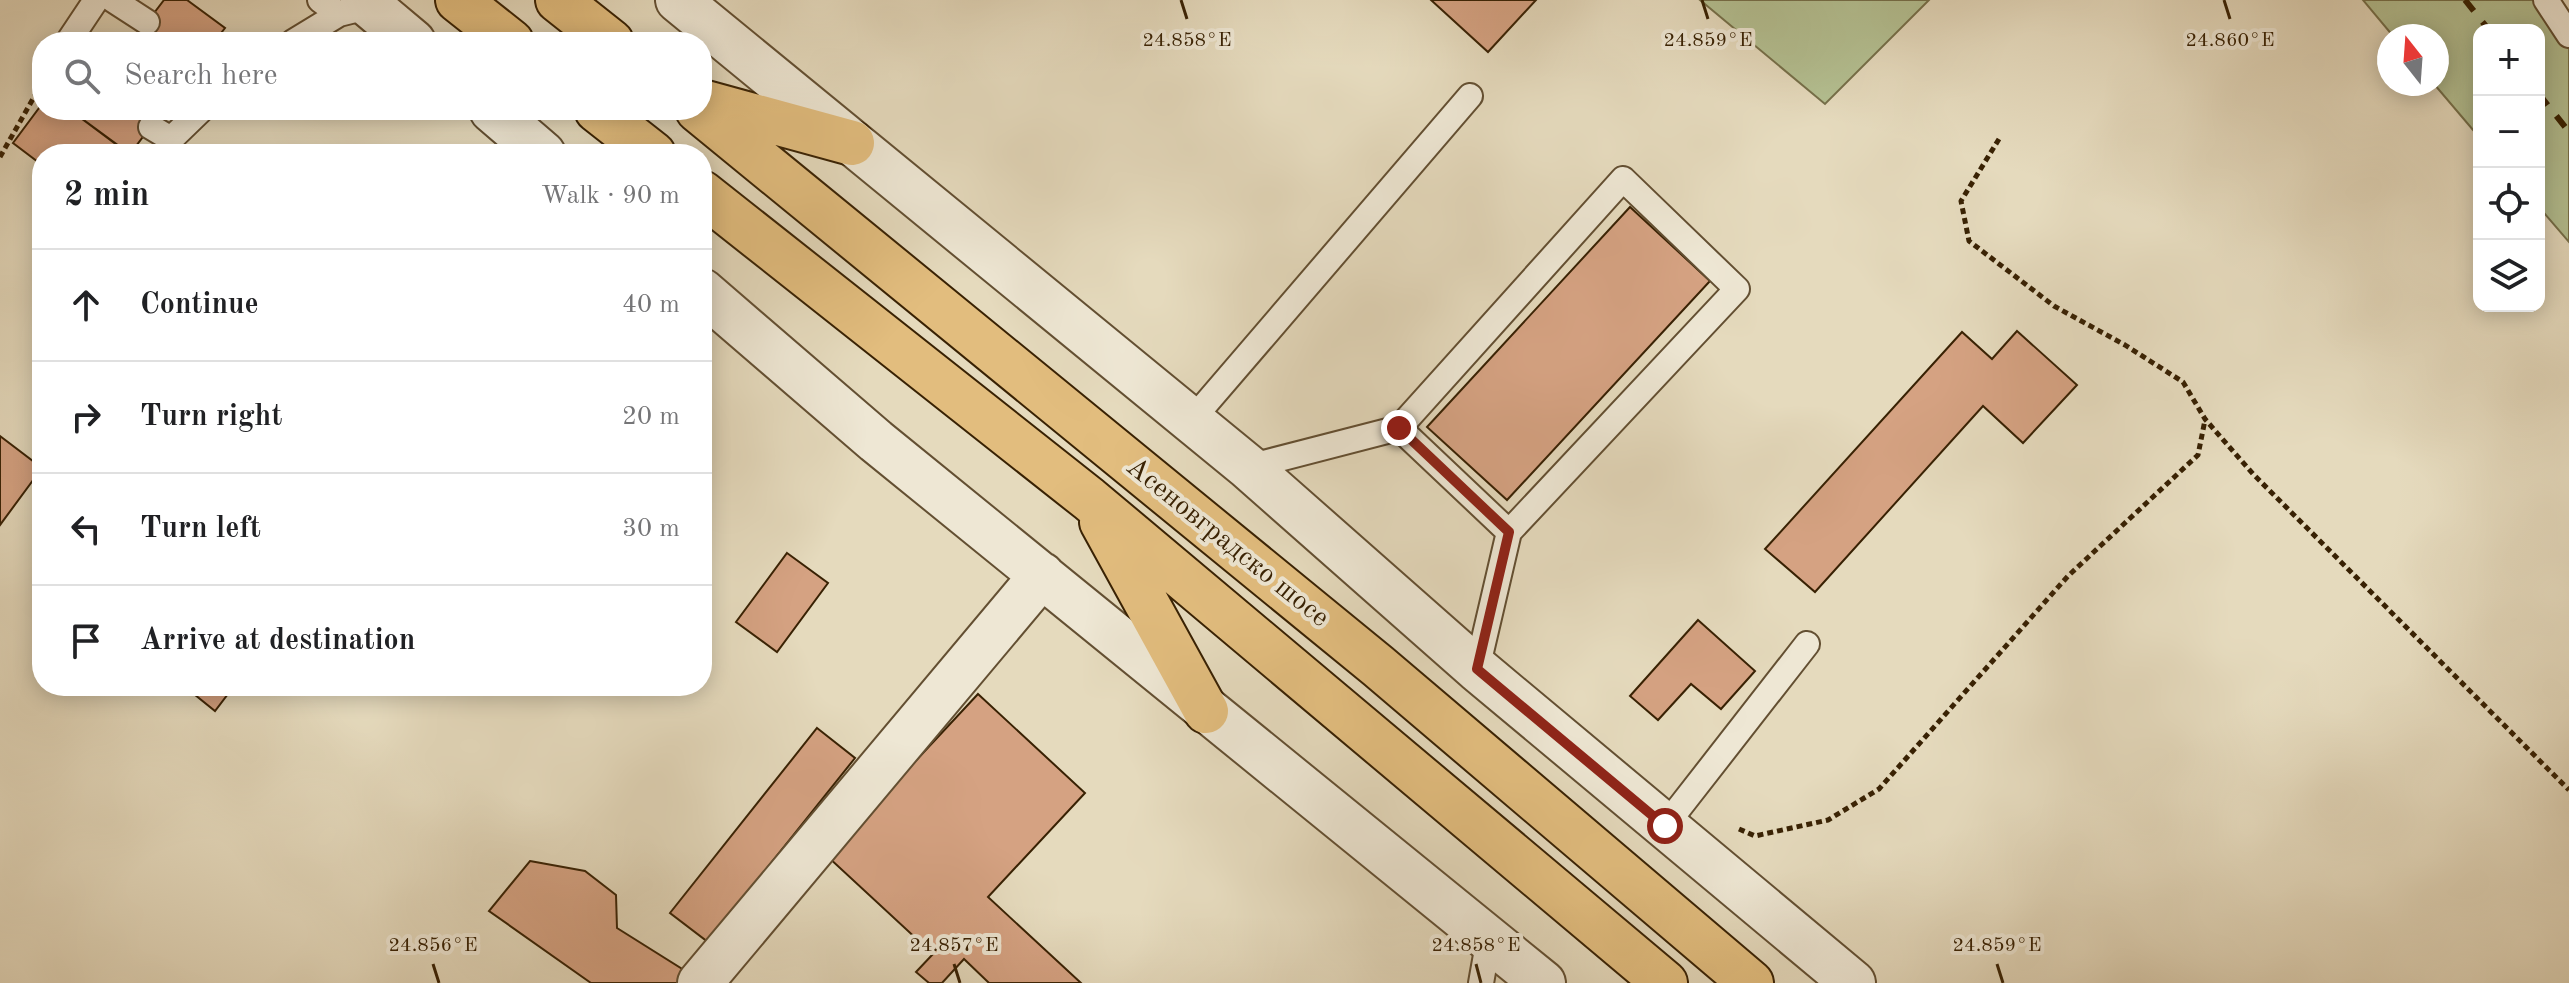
<!DOCTYPE html>
<meta charset="utf-8">
<style>
:root{--surface:#fff;--page:#f2f2f2;--text:#202124;--muted:#757577;--line:#e0e0e0}
body{margin:0;font-family:"Old Standard TT",serif;background:var(--page);color:var(--text)}
.controls{position:absolute;right:24px;top:24px;display:grid;overflow:hidden;border-radius:16px;box-shadow:0 4px 20px #0003}
.controls button{width:72px;height:72px;display:grid;place-items:center;padding:0;border:0;border-bottom:2px solid var(--line);background:var(--surface);color:var(--text);font:40px sans-serif}
.compass{position:absolute;left:2377px;top:24px;width:72px;height:72px;border-radius:50%;background:var(--surface);box-shadow:0 4px 20px #0003;rotate:343deg}
.stop{position:absolute;width:24px;height:24px;margin:-18px;border:6px solid #8f2418;border-radius:50%;background:#fff}
.stop.end{background:#8f2418;border-color:#fff;box-shadow:0 2px 8px #0008}
.list{margin:0;padding:0;list-style:none}
h2{display:flex;justify-content:space-between;align-items:center;height:104px;margin:0;padding:0 32px;font-size:34px}
h2 small{font-size:26px;font-weight:400;color:var(--muted)}
.list li{display:grid;grid-template-columns:52px 1fr auto;gap:24px;align-items:center;box-sizing:border-box;height:112px;padding:0 32px;border-top:2px solid var(--line)}
.list b{display:block;font-size:30px;white-space:nowrap}
.list em{font-size:26px;font-style:normal;color:var(--muted)}
.icon{flex:none;width:44px;height:44px;fill:none;stroke:currentColor;stroke-width:2;stroke-linecap:round;stroke-linejoin:round}
.map{position:relative;flex:none;width:2569px;height:983px;overflow:hidden}
.search{position:absolute;background:var(--surface);box-shadow:0 4px 20px #0003;left:32px;top:32px;width:680px;height:88px;display:flex;align-items:center;gap:20px;box-sizing:border-box;padding:0 28px;border-radius:32px;color:var(--muted);font-size:30px}
.panel{position:absolute;background:var(--surface);box-shadow:0 4px 20px #0003;left:32px;top:144px;width:680px;height:552px;border-radius:32px}
.map>svg:first-child{display:block}
</style>
<div class="map">
<svg width="2569" height="983" viewBox="0 0 2569 983">
<rect width="100%" height="100%" fill="#e5dabd"/>
<filter id="stains"><feTurbulence type="fractalNoise" baseFrequency=".0025" numOctaves="4"/><feColorMatrix values="0 0 0 0 .2 0 0 0 0 .09 0 0 0 0 .02 0 0 0 .5 -.17"/></filter>
<radialGradient id="worn" r=".72"><stop offset=".6" stop-color="#630" stop-opacity="0"/><stop offset="1" stop-color="#630" stop-opacity=".3"/></radialGradient>
<path fill="#b4c092" stroke="#76704a" stroke-width="2" d="M1700,0H1929L1825,104Z
M2363,0H2534L2569,47V242L2539,207V30H2479V137L2434,84H2437V36H2393Z"/>
<path fill="#d5a282" stroke="#382103" stroke-width="2" d="M164,0H187L225,28L214,42H132Z
M1431,0H1536L1488,52Z
M42,104V110H70L129,154H42V165L13,143Z
M81,110H163L130,154L77,115Z
M1630,207L1710,281L1507,500L1427,427Z
M2017,331L2077,385L2023,443L1983,406L1815,592L1765,549L1962,332L1992,359Z
M0,436L42,468L0,525Z
M787,553L828,583L777,652L736,622Z
M1698,620L1755,671L1721,709L1691,684L1658,720L1630,696Z
M184,686H234L215,711Z
M978,694L1085,793L988,897L1081,983H989L964,959L942,983H929L916,972L933,954L827,856Z
M817,728L855,758L708,942L670,913Z
M530,861L585,871L616,895L617,928L687,972L678,983H591L489,911Z"/>
<g fill="none" stroke-linecap="round" stroke-linejoin="round">
<g stroke="#634f32" stroke-width="28">
<path id="lane" d="M113,0L147,22
M320,0L339,14L371,6
M2546,0L2569,35
M68,42L96,0
M293,42L339,14
M151,127L171,139L201,110
M1191,421L1470,96
M1399,428L1623,179L1737,289L1509,532L1477,669
M1248,467L1399,428L1509,532
M1665,826L1807,644
M1481,983L1489,938"/>
</g>
<g stroke="#634f32" stroke-width="48">
<path id="street" d="M363,0L413,42
M678,0L1248,467L1477,669L1853,983
M492,110L543,154
M702,291L876,441L1543,983
M700,983L1042,575"/>
</g>
<g stroke="#382103" stroke-width="48">
<path id="highway" d="M458,0L511,42
M558,0L611,42
M702,102L852,143
M597,110L653,154
M698,110L1378,666L1751,983
M702,193L1089,499L1665,983
M1102,522L1206,711"/>
</g>
<path stroke="#382103" stroke-width="5" stroke-dasharray="6 4" stroke-linecap="butt" d="M1999,139L1961,201L1969,241L2054,306L2125,345L2183,382L2205,419L2253,474L2569,790
M0,157L42,83
M1739,829L1755,836L1828,820L1879,789L2068,576L2198,455L2205,420"/>
<use href="#lane" stroke="#eee7d4" stroke-width="24"/>
<use href="#street" stroke="#eee7d4" stroke-width="44"/>
<use href="#highway" stroke="#e2bd7e" stroke-width="44"/>
<path stroke="#382103" stroke-width="6" stroke-dasharray="14 14" stroke-linecap="butt" d="M2465,0L2489,30
M2539,94L2569,132"/>
</g>
<g fill="none" stroke-linecap="round" stroke-linejoin="round">
<path stroke="#8f2418" stroke-width="10" d="M1399,428L1509,532L1477,669L1665,826"/>
</g>
<path fill="none" stroke="#382103" stroke-width="3" d="M1181,0L1187,19M1702,0L1708,19M2224,0L2230,19M433,964L439,983M954,964L960,983M1476,964L1481,983M1997,964L2003,983"/>
<g text-anchor="middle" dominant-baseline="central" stroke-width="8" stroke-linejoin="round" paint-order="stroke">
<g font-size="28" fill="#382103" stroke="#eee7d4">
<text transform="translate(1227 543) rotate(39)">Асеновградско шосе</text>
</g>
</g>
<g font-size="20" text-anchor="middle" fill="#382103" stroke="#eee7d4" stroke-width="8" stroke-linejoin="round" paint-order="stroke">
<text x="1187" y="46">24.858°E</text>
<text x="1708" y="46">24.859°E</text>
<text x="2230" y="46">24.860°E</text>
<text x="433" y="951">24.856°E</text>
<text x="954" y="951">24.857°E</text>
<text x="1476" y="951">24.858°E</text>
<text x="1997" y="951">24.859°E</text>
</g>
<rect width="100%" height="100%" filter="url(#stains)"/>
<rect width="100%" height="100%" fill="url(#worn)"/>
</svg>
<div class="controls">
<button>+</button>
<button>−</button>
<button><svg class="icon" aria-label="locate" viewBox="0 0 24 24"><circle cx="12" cy="12" r="6"/><path d="M12 2v4M12 18v4M2 12h4M18 12h4"/></svg></button>
<button><svg class="icon" aria-label="layers" viewBox="0 0 24 24"><path d="M12 4l9 5-9 5-9-5zM3 14l9 5 9-5"/></svg></button>
</div>
<svg class="compass" viewBox="-18 -18 36 36"><path d="M0-13l5 13h-10z" fill="#e53935"/><path d="M0 13l5-13h-10z" fill="#757577"/></svg>
<div class="stop" style="left:1665px;top:826px"></div>
<div class="stop end" style="left:1399px;top:428px"></div>
<div class="search"><svg class="icon" aria-label="search" viewBox="0 0 24 24"><circle cx="10" cy="10" r="6"/><path d="M15 15l6 6"/></svg>Search here</div>
<section class="panel">
<h2>2 min<small>Walk · 90 m</small></h2>
<ul class="list">
<li><svg class="icon" aria-label="ahead" viewBox="0 0 24 24"><path d="M12 20V5M6 11l6-6 6 6"/></svg><div><b>Continue</b></div><em>40 m</em></li>
<li><svg class="icon" aria-label="right" viewBox="0 0 24 24"><path d="M7 20v-9h11M14 6l5 5-5 5"/></svg><div><b>Turn right</b></div><em>20 m</em></li>
<li><svg class="icon" aria-label="left" viewBox="0 0 24 24"><path d="M17 20v-9H6M10 6l-5 5 5 5"/></svg><div><b>Turn left</b></div><em>30 m</em></li>
<li><svg class="icon" aria-label="arrive" viewBox="0 0 24 24"><path d="M6 21V4h12l-3 4 3 4H6"/></svg><div><b>Arrive at destination</b></div></li>
</ul>
</section>
</div>
